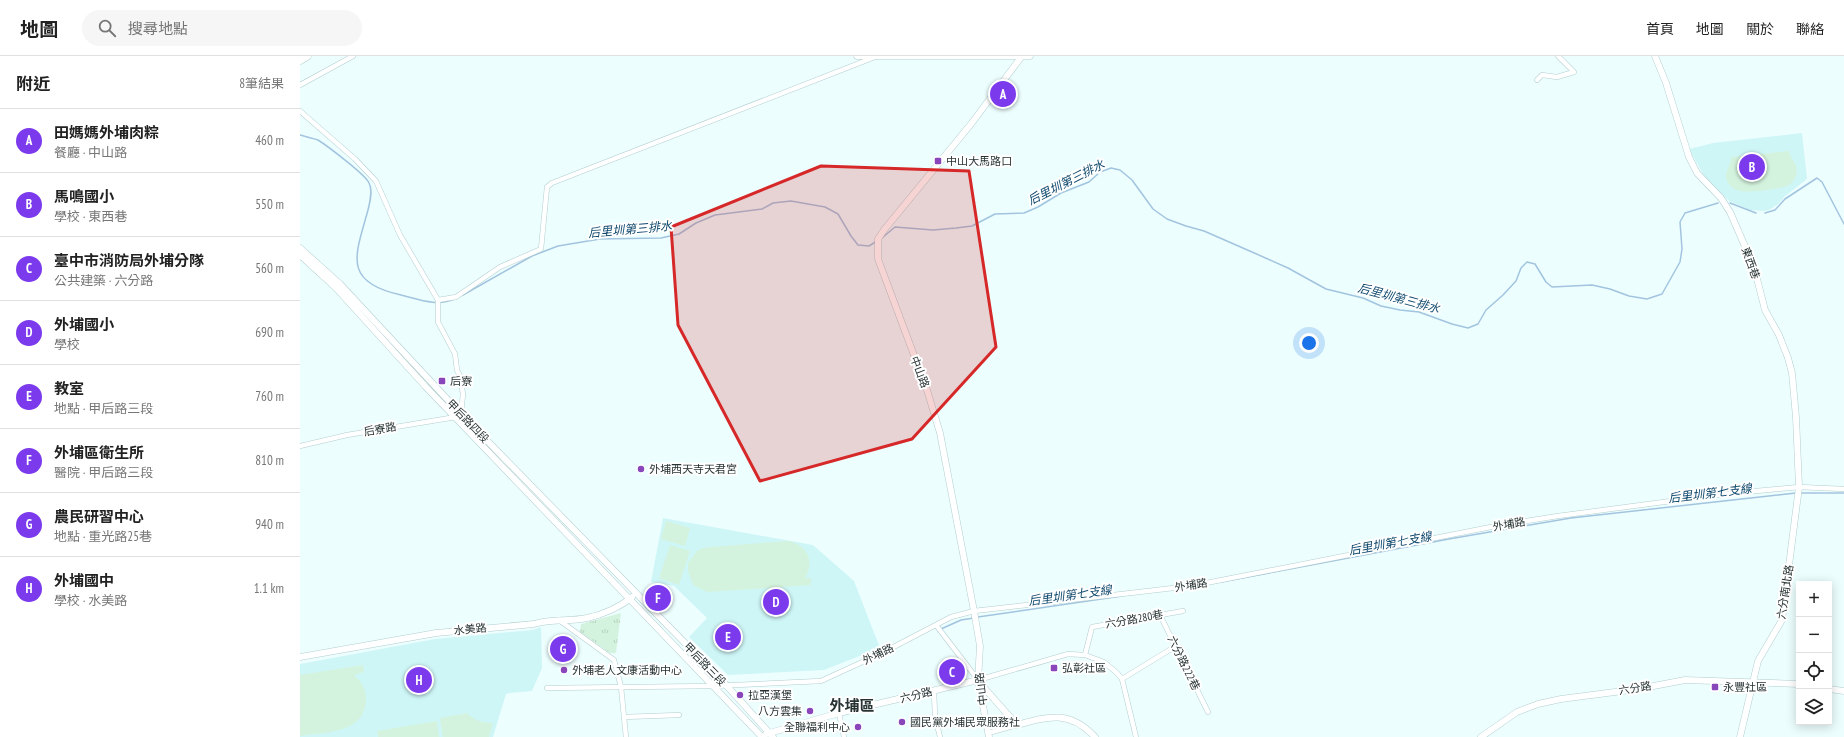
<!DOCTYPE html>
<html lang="zh-TW">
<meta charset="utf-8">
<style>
:root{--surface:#fff;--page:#f6f6f6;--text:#222;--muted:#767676;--line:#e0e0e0;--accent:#7c3aed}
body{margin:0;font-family:"PT Sans Narrow","Noto Sans TC",sans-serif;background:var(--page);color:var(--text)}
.controls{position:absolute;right:12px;bottom:12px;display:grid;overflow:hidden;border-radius:0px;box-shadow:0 2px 10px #0003}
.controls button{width:36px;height:36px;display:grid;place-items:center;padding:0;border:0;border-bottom:1px solid var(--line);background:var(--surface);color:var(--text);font:20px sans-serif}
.you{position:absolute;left:1009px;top:287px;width:14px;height:14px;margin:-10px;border:3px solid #fff;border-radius:50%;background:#1a73e8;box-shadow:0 0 0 6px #1a73e833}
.badge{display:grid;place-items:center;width:26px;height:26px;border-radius:50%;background:var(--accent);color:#fff;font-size:13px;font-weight:700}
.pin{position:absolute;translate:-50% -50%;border:2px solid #fff;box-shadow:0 1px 4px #0006}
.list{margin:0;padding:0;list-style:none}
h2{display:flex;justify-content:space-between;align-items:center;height:52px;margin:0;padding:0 16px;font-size:17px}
h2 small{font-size:13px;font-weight:400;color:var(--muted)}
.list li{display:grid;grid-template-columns:26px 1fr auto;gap:12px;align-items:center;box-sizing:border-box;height:64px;padding:0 16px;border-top:1px solid var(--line)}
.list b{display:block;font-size:15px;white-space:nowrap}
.list p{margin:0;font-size:13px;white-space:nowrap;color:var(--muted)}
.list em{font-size:13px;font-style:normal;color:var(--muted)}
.icon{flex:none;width:22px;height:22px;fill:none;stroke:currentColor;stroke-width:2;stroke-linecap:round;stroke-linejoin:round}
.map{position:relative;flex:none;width:1544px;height:681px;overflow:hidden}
header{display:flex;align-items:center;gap:24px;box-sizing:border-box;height:56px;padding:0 20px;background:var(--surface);border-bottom:1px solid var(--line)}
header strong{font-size:19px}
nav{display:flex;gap:22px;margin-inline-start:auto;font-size:14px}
.search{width:280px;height:36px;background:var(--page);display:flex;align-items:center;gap:10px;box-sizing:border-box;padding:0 14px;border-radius:22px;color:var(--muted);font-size:15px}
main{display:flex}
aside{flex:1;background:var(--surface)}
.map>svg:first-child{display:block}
</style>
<header>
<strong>地圖</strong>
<div class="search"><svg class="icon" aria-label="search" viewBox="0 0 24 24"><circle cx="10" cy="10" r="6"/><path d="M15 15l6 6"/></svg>搜尋地點</div>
<nav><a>首頁</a><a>地圖</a><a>關於</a><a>聯絡</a></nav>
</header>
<main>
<aside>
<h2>附近<small>8筆結果</small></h2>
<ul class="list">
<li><span class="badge">A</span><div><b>田媽媽外埔肉粽</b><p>餐廳 · 中山路</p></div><em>460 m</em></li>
<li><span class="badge">B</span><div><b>馬鳴國小</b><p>學校 · 東西巷</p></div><em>550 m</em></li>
<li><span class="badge">C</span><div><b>臺中市消防局外埔分隊</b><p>公共建築 · 六分路</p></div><em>560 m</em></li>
<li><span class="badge">D</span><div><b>外埔國小</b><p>學校</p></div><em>690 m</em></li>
<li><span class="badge">E</span><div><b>教室</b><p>地點 · 甲后路三段</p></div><em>760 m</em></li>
<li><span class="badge">F</span><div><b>外埔區衛生所</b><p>醫院 · 甲后路三段</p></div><em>810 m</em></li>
<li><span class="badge">G</span><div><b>農民研習中心</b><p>地點 · 重光路25巷</p></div><em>940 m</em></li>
<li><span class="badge">H</span><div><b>外埔國中</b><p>學校 · 水美路</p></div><em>1.1 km</em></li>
</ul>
</aside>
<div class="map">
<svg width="1544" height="681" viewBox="0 0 1544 681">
<defs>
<pattern id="park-tufts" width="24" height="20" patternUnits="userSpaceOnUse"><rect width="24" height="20" fill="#d4f3de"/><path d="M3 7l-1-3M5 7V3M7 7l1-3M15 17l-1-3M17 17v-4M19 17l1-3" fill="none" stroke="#b6d1bf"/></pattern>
</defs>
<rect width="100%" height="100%" fill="#edfeff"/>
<path fill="#cff6f7" d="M1502,77L1507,123L1485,140L1478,148L1469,154L1464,155L1450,154L1429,145L1404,120L1389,93L1413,87Z
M363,462L513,489L554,525L580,592L524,614L428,619L389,581L407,562L374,530L351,526Z
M241,571L242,612L232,635L210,637L206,638L193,681H0V608L135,583L233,574Z"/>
<path fill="#d4f3de" d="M1489,95C1490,104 1500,108 1496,120C1495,123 1492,127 1489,129C1481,133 1449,137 1440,135C1435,134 1431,131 1428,127C1422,116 1432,110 1431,101Z
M366,465L390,472L385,490L361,483Z
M488,485C508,489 515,506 505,522H511V529L407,536L393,529L388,515V507L397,495L403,492L411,491Z
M370,489L390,495L379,529L359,522Z
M63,609L64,616L54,619C62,626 67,635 66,646C63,678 24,676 0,680V619Z
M167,657C173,664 183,667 193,667L189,681H143L140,662Z
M137,665L139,681H78L77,675Z"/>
<path fill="url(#park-tufts)" d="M321,557L316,597H310L280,576L281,568Z"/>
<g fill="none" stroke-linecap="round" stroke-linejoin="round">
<path stroke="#a2c4df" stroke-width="1.5" d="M0,79C6,81 12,82 18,84C26,89 66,119 69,127C73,134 70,146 68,154C56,198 41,226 101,239C118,243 137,251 154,243
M1430,147L1456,157
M1465,157L1475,154L1485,143L1517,122L1522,126L1544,168
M582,182L595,171L633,174L656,172L672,170L695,158L724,157L738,151L761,137L789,126L800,116L811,112L820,114L832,124L853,153L867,163L886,170L904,175L952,196L988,212L1026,233L1063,242L1081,250L1100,254L1119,256L1152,268L1168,272L1178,268L1186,254L1203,239L1216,225L1221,212L1227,206L1235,208L1246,226L1252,231L1292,229L1310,233L1329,240L1347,243L1362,238L1380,206L1382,193L1380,166L1385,157L1418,147
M163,239L232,200L258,190L300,183L361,182L379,178L396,167L415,159L462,153L473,147L491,145L525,151L538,158L551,180L558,189L569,190L577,185
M1500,437H1544
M921,526L1149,483L1271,462L1496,437
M678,561L822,540
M641,573L661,564L674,562"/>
<g stroke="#b2cecf" stroke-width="5.5">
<path id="minor" d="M1237,24L1242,19L1257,21L1274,16L1258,0
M0,29L53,0
M0,55L55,103L76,125L100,179L138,244V266L155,298L157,314L160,320L163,338L161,358L156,361L47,379L0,390
M138,244L156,241L200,211L241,193L247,131L252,127L575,1
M860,559L908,656
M259,564L314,604L321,631L326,681
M636,569L678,624L768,598L785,599L804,606L817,617L822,623L836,681
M785,599L792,571L883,555
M822,623L876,590
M247,632L413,630L521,625L584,596L651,561L674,555L891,530L1201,469L1258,460L1424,438L1499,431L1544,433
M634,635L635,660L640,681
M539,657L544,681
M324,661L379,659
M688,677L717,669"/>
</g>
<g stroke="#b2cecf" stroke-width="7">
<path id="tertiary" d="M557,0H730
M1355,0L1366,27L1389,101L1397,117L1421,142L1430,156L1454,211L1465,254L1479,279L1488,302L1492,317L1496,361L1499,431L1482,564L1458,605L1440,681
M0,192L40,228L161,358L426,629L473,681
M0,199L36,232L125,330L462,681
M0,601L136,577L234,568C251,562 269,566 287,562C302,559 320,551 332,541
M679,626L717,669C749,660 770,654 795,681
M1529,633L1544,635
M466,678L539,657L678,624
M689,681L678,624L680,590L674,555L640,377L627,334L578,203V183L584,174L671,68L722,0
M1181,681L1217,656L1238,648L1261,643L1338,633L1385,624L1499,628"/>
</g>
<g stroke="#b2cecf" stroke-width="9">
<path id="motorway" d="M0,4L7,0"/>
</g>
<use href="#minor" stroke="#fff" stroke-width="4.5"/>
<use href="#tertiary" stroke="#fff" stroke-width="6"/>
<use href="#motorway" stroke="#fff" stroke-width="8"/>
</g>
<path fill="#d62828" fill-opacity="0.2" stroke="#d62828" stroke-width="3" stroke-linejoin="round" d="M521,110L669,115L696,291L612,383L460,425L378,269L371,171Z"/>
<g fill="#8946bb" stroke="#fff" stroke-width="1.5">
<rect x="634" y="101" width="8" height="8" rx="2"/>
<rect x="138" y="321" width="8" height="8" rx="2"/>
<circle cx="341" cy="413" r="4"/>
<rect x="750" y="608" width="8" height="8" rx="2"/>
<circle cx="264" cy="614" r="4"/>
<rect x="1411" y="627" width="8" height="8" rx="2"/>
<circle cx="440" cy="639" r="4"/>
<circle cx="510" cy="655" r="4"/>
<circle cx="602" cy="666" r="4"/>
<circle cx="558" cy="671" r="4"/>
</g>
<g text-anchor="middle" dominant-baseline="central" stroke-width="4" stroke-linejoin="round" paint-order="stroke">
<g font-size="11" fill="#283334" stroke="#fff" text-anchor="start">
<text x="646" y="105">中山大馬路口</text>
<text x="150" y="325">后寮</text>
<text x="349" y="413">外埔西天寺天君宮</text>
<text x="762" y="612">弘彰社區</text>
<text x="272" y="614">外埔老人文康活動中心</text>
<text x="1423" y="631">永豐社區</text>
<text x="448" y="639">拉亞漢堡</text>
<text x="502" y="655" text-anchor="end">八方雲集</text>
<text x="610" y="666">國民黨外埔民眾服務社</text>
<text x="550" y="671" text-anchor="end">全聯福利中心</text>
</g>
<g font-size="11" fill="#283334" stroke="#fff">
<text transform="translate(1451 207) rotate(70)">東西巷</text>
<text transform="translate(620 316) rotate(69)">中山路</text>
<text transform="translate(168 365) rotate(46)">甲后路四段</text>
<text transform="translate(80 373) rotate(-10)">后寮路</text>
<text transform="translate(1209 468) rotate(-10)">外埔路</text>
<text transform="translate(891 529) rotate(-9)">外埔路</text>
<text transform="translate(1485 536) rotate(-81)">六分南北路</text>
<text transform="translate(834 563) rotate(-10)">六分路280巷</text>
<text transform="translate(170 573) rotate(-6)">水美路</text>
<text transform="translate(578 598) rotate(-26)">外埔路</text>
<text transform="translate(884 607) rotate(64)">六分路222巷</text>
<text transform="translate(405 608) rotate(46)">甲后路三段</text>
<text transform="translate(1335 632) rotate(-9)">六分路</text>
<text transform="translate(681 633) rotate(-97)">中山路</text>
<text transform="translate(616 639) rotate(-14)">六分路</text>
</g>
<g font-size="12" font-style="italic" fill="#10496e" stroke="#fff">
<text transform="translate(766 126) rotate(-27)">后里圳第三排水</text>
<text transform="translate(330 173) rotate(-5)">后里圳第三排水</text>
<text transform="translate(1099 242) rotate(15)">后里圳第三排水</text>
<text transform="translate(1410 437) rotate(-7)">后里圳第七支線</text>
<text transform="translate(1090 487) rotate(-10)">后里圳第七支線</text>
<text transform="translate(770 539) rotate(-8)">后里圳第七支線</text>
</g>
<g font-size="15" font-weight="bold" fill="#283334" stroke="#fff">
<text x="552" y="649">外埔區</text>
</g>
</g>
</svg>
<div class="controls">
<button>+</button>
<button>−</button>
<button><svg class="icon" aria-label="locate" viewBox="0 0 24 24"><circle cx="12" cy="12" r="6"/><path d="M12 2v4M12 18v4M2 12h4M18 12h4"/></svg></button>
<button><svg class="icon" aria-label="layers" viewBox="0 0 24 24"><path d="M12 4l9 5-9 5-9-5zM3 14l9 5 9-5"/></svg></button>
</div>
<div class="you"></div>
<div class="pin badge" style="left:703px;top:38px">A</div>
<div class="pin badge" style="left:1452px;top:111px">B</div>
<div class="pin badge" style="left:652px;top:616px">C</div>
<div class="pin badge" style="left:476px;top:546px">D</div>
<div class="pin badge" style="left:428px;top:581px">E</div>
<div class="pin badge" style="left:358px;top:542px">F</div>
<div class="pin badge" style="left:263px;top:593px">G</div>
<div class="pin badge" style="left:119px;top:624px">H</div>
</div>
</main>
